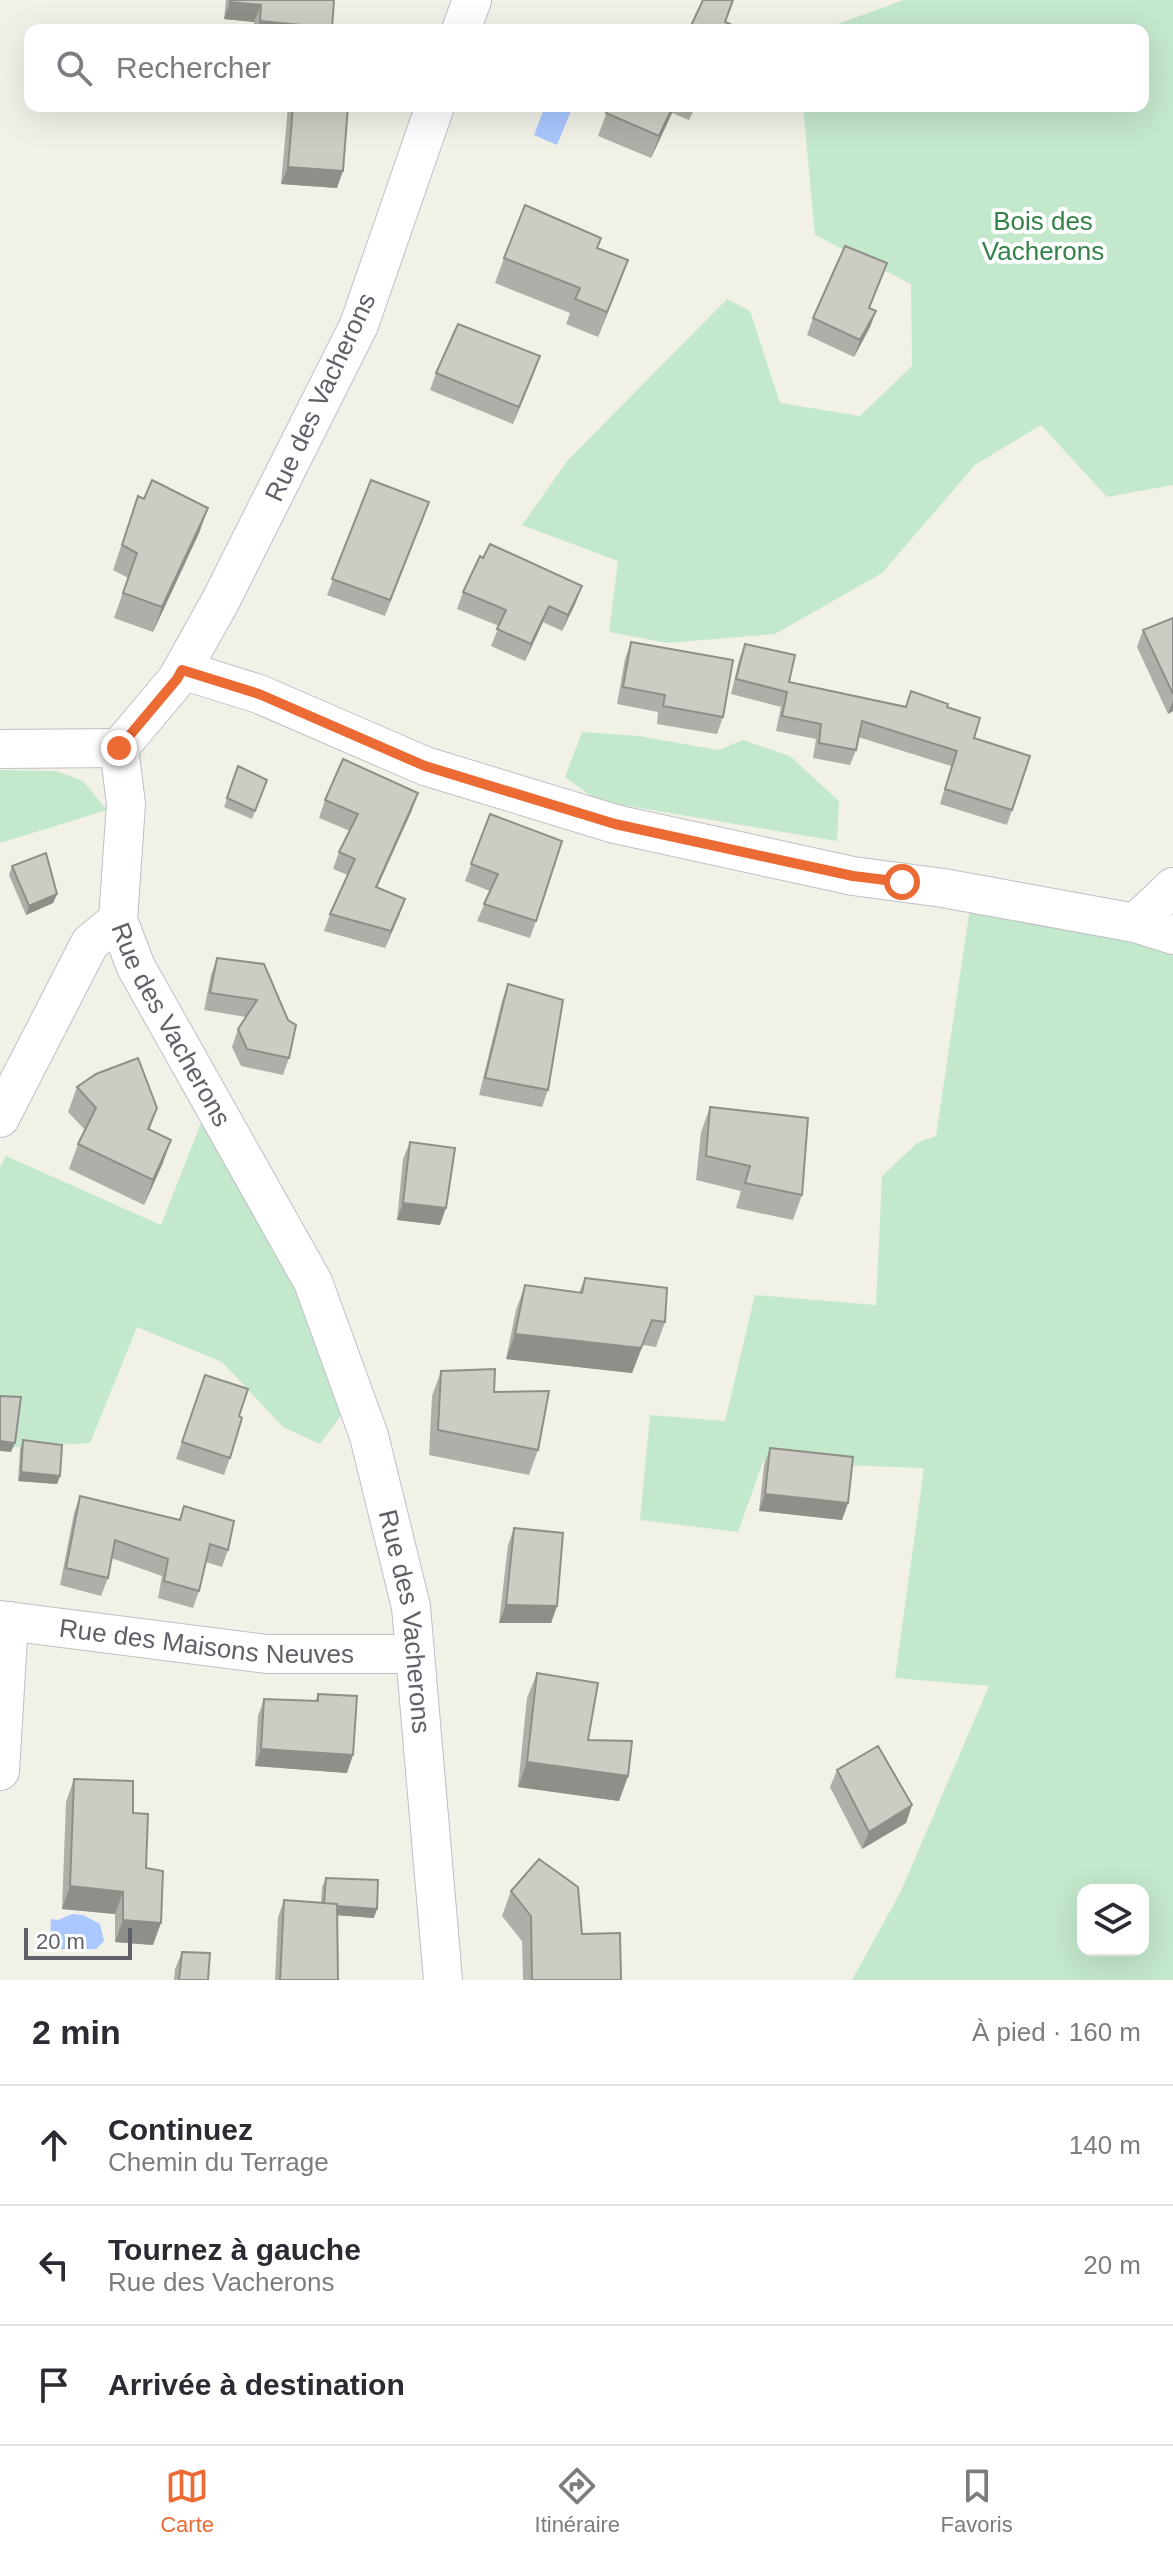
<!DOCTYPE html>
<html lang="fr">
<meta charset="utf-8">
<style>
:root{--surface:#fff;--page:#f2f2f3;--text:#2b2b33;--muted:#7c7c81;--line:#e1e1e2;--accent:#ec6a33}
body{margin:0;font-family:Helvetica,sans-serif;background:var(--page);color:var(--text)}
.controls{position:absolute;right:24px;bottom:24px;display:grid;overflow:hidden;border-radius:16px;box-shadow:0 8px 32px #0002}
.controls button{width:72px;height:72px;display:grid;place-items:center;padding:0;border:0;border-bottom:2px solid var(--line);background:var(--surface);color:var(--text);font:40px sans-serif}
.scale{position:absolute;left:24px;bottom:20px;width:108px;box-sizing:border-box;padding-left:8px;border:4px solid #5f6168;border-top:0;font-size:22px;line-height:28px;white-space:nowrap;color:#5f6168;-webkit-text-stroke:6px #fff;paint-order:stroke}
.stop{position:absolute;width:24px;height:24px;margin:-18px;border:6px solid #ec6a33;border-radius:50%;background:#fff}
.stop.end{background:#ec6a33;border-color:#fff;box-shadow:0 2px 8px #0008}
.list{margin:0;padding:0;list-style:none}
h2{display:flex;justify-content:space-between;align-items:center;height:104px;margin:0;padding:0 32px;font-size:34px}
h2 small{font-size:26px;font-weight:400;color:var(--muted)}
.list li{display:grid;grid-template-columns:52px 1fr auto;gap:24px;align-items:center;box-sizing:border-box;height:120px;padding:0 32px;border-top:2px solid var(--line)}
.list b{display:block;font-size:30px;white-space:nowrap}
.list p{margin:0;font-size:26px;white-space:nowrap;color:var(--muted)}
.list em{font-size:26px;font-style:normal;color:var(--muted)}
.icon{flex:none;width:44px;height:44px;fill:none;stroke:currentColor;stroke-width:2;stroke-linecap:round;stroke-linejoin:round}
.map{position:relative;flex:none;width:1173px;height:1980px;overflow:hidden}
.search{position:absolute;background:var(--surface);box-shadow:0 8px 32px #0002;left:24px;right:24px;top:24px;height:88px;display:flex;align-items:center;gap:20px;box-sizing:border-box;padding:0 28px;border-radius:16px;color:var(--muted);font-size:30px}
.sheet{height:464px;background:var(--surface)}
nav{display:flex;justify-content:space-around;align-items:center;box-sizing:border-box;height:112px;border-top:2px solid var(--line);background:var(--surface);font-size:22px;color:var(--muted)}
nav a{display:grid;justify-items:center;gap:4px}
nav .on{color:var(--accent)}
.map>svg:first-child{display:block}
</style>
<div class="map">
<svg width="1173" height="1980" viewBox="0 0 1173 1980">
<rect width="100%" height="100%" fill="#f1f1e8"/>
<path fill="#c4e8cc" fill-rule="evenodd" d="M904,0H1173V485L1107,497L1041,425L975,465L882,573L775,634L667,643L609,632L618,561L522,525L568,460L727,299L750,311L780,403L860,416L912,366L911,284L815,235L803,106H1143V30H825L829,27Z
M582,732L639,736L718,750L743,740L790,756L839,801L837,841L598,801L565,777Z
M0,770L56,771L83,781L107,810L0,843Z
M970,908L1142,945L1173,955V1980H852L901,1891L989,1686L895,1678L924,1468L763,1462L738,1532L640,1520L650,1415L725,1421L755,1295L876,1305L882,1176L917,1143L936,1136ZM1083,1890H1143V1950H1083Z
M201,1123L288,1269L343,1413L320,1444L283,1427L222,1362L137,1327L90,1443L0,1448V1167L6,1156L161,1225Z"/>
<path fill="#aac7ff" d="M545,106H573L557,145L534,135Z
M72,1914L83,1915L100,1924L104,1941L96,1949H56L53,1941L50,1940L51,1919L58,1920Z"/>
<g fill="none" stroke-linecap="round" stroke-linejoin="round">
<g stroke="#bfbfc6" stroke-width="40">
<g id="minor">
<path d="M461,30L472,0"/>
<path id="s1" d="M435,106L359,325L221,600L177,679L119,748L126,804L118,920L136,967L313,1282L369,1436L411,1607L443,1980"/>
<path d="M182,670L259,694L425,766L615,824L853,876L943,888L1135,923L1173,935"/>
<path d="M0,749L119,748"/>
<path d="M1135,923L1173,887"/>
<path d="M0,1118L90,943L118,920"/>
<path id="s2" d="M0,1620L267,1654H415"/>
<path d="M0,1771L9,1621"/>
</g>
</g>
<use href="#minor" stroke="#fff" stroke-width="38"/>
</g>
<path fill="#afafa9" d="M226,0H334L332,28L331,30H254V22L224,19Z
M288,106H348L337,188L281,184Z
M609,106H696L689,120L672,113L651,158L598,136Z
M597,248L628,260L598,337L566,324L570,313L495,283L504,258Z
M881,280L869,308L876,311L870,327L854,357L807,335L813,318Z
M540,356L513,424L430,390L436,373Z
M371,480L424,517L385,616L327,595Z
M138,496L144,499L208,508L199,533L153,632L114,618L128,578L113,570Z
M463,592L576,602L562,631L543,622L525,661L491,646L499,626L457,609Z
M1173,618V711L1168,714L1137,647L1143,630Z
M631,642L723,717L717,734L657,724L658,712L617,704L625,659Z
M745,644L789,682L906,706L911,691L947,707L974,738L1012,810L1007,825L940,804L951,766L858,737L856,750L850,765L813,758L816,739L776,731L781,707L731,694L739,660Z
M238,766L267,780L252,819L224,807Z
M325,800L412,810L377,888L405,899L385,948L324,931L330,914L348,875L333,869L339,852L350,831L319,818Z
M490,814L536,921L530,938L477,921L490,891L465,881Z
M12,866L57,894L53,903L26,915L9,875Z
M217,958L264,964L289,1058L283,1075L241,1066L232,1047L238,1029L246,1017L204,1010L211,975Z
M508,984L548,1090L542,1107L479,1095L502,1001Z
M77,1087L157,1108L150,1129L171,1140L162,1165L144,1205L69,1169L78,1144L85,1130L68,1112Z
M710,1107L802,1195L793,1220L736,1208L741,1191L696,1180L701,1132Z
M410,1142L440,1225L397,1220L403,1159Z
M585,1278L665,1322L656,1347L643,1345L632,1373L506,1359L516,1310L525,1285L579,1293Z
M441,1371L538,1450L529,1475L429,1455L432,1396Z
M205,1375L230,1458L224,1475L176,1459Z
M23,1440L60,1476L57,1484L18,1481L20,1449Z
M770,1448L848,1503L842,1520L759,1511L764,1465Z
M80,1496L228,1550L222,1567L206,1562L199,1591L193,1608L158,1598L162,1576L111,1558L108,1578L101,1596L60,1585L74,1513Z
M514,1528L557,1606L551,1623H499L508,1545Z
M537,1673L588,1740L628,1776L619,1801L518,1787L527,1698Z
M318,1694L347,1773L255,1766L258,1716L264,1699L315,1701Z
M837,1770L912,1805L906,1823L862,1849L830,1787Z
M74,1779L133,1813L146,1868L153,1945L115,1942V1914L62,1909L66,1802Z
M326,1878L374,1918L337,1915L338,1980H275L278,1917L284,1900L321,1903L322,1887Z
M511,1891L582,1934L621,1980H523L522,1941L502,1916Z
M182,1952L208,1980H174L175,1969Z"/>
<path fill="#8f8f89" d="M230,2L261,5L254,22L224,19Z
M260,21L332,28L331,30H256Z
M673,106H674L672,113L651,158L659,136Z
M288,167L343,171L337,188L281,184Z
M628,260L619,285L598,337L607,312Z
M876,311L870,327L854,357L860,340Z
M540,356L534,373L513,424L519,407Z
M208,508L199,533L153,632L162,607Z
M582,586L576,602L562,631L568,615Z
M549,606L543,622L525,661L531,644Z
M1173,700V711L1168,714Z
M418,793L412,810L369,904L376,887Z
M57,894L53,903L26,915L29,906Z
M405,899L399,916L385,948L391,931Z
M171,1140L162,1165L144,1205L153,1180Z
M403,1203L446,1208L440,1225L397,1220Z
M652,1320L632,1373L506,1359L515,1334Z
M0,1441L15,1443L11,1452L0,1451Z
M21,1472L60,1476L57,1484L18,1481Z
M765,1494L848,1503L842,1520L759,1511Z
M506,1605L557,1606L551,1623H499Z
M261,1749L353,1755L347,1773L255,1766Z
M527,1762L628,1776L619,1801L518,1787Z
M912,1805L906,1823L862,1849L869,1832Z
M70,1886L123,1892L115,1914L62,1909Z
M324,1905L377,1909L374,1918L321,1914Z
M123,1920L161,1923L153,1945L115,1942Z"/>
<path fill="#ccccc4" stroke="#8f8f89" stroke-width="2" d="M230,0H334L332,28L260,21L261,5L230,2Z
M703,0H733L725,22L730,24L727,30H689Z
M293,106H348L343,171L288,167Z
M609,106H673L659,136L606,113Z
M525,205L601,238L597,248L628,260L607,312L575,299L580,288L504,258Z
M845,246L887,263L869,308L876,311L860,340L813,318Z
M458,324L540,356L519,407L436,373Z
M152,480L208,508L162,607L123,593L137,553L122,545L138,496L144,499Z
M371,480L429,502L390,600L332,579Z
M490,544L582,586L568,615L549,606L531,644L497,629L506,610L463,592L480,556L483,558Z
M1173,618V694L1143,630Z
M631,642L733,660L723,717L663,706L665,695L623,687Z
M745,644L795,655L789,682L906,707L911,691L948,704L947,707L980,718L974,738L1030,756L1012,810L945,789L957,751L862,721L856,750L819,743L821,724L782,716L787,692L736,679Z
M343,759L418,793L376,887L405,899L391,931L330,914L355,859L339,852L358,814L325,800Z
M238,766L267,780L255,811L227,798Z
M490,814L562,841L536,921L484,904L498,874L471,864Z
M46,853L57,894L29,906L12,866Z
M217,958L264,964L288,1020L296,1025L289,1058L247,1049L238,1029L257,1000L210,993Z
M508,984L563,1000L548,1090L485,1078Z
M138,1058L157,1108L148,1129L171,1140L153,1180L78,1144L96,1108L77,1087L96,1074Z
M710,1107L808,1118L802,1195L745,1183L750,1166L706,1156Z
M410,1142L455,1148L446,1208L403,1203Z
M585,1278L667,1288L665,1322L652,1320L641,1348L515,1334L525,1285L582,1293Z
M495,1369L494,1392L549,1391L538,1450L438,1430L441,1371Z
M205,1375L248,1389L239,1416L242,1418L230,1458L182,1442Z
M0,1396L21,1397L15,1443L0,1441Z
M23,1440L62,1445L60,1476L21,1472Z
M770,1448L853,1457L848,1503L765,1494Z
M80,1496L180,1520L184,1506L234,1521L228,1550L210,1544L199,1591L164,1581L168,1559L115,1540L108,1578L66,1568Z
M514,1528L563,1533L557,1606L506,1605Z
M537,1673L598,1683L588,1740L632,1741L628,1776L527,1762Z
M318,1694L357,1696L353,1755L261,1749L264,1699L318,1701Z
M878,1746L912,1805L869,1832L837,1770Z
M74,1779L133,1781V1813L148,1814L146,1868L163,1871L161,1923L123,1920V1892L70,1886Z
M539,1859L578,1887L582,1934L620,1933L621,1980H532L531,1916L511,1891Z
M326,1878L378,1880L377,1909L337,1906V1904L324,1903Z
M284,1900L337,1904L338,1980H280Z
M182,1952L210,1953L208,1980H179Z"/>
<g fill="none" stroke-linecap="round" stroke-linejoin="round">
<path stroke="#ec6a33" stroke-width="10" d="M119,748L177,679L182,670L259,694L425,766L615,824L853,876L902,882"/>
</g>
<g text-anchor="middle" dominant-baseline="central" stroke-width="8" stroke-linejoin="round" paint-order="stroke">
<g font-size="26" fill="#338249" stroke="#fff">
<text x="1043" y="221">Bois des<tspan x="1043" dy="30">Vacherons</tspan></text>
</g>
<g font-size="26" fill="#5f6168" stroke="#fff">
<text transform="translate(320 397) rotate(-65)">Rue des Vacherons</text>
<text stroke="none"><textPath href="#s1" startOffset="1010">Rue des Vacherons</textPath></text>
<text stroke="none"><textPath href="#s1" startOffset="1658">Rue des Vacherons</textPath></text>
<text stroke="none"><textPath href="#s2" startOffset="208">Rue des Maisons Neuves</textPath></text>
</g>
</g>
</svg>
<div class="controls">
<button><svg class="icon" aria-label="layers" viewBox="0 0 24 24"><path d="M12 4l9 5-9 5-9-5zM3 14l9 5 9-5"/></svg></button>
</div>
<div class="scale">20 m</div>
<div class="stop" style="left:902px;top:882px"></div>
<div class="stop end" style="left:119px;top:748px"></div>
<div class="search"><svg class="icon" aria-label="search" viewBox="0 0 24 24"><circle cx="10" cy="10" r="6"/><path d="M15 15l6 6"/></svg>Rechercher</div>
</div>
<section class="sheet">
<h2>2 min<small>À pied · 160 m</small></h2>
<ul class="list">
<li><svg class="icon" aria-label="ahead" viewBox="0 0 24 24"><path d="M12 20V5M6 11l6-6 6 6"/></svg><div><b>Continuez</b><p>Chemin du Terrage</p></div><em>140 m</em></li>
<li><svg class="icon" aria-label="left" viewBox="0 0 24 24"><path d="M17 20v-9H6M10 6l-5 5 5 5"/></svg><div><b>Tournez à gauche</b><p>Rue des Vacherons</p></div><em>20 m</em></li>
<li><svg class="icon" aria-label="arrive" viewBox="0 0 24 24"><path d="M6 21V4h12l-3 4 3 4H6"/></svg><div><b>Arrivée à destination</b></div></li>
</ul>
</section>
<nav>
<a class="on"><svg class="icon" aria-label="map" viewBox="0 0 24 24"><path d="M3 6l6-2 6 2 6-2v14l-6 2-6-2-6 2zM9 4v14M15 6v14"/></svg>Carte</a>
<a><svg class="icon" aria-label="directions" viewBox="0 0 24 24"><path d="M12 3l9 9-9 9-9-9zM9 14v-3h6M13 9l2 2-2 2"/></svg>Itinéraire</a>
<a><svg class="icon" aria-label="saved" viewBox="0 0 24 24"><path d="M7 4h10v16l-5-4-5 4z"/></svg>Favoris</a>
</nav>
